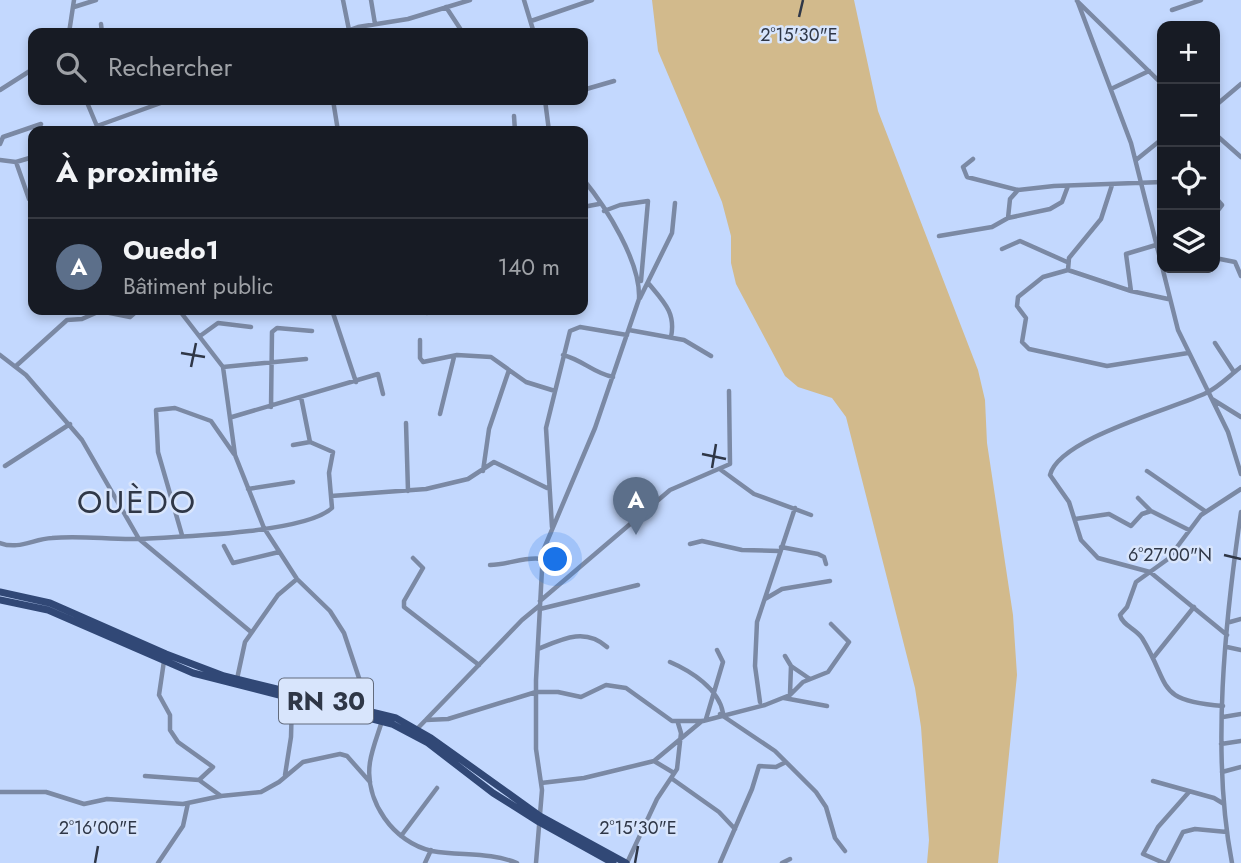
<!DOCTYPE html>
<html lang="fr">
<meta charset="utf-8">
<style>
:root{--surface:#171b24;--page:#20242c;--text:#f1f3f6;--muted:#9ea1a6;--line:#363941;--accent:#896402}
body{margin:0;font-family:Jost,sans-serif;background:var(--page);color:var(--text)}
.controls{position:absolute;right:21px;top:21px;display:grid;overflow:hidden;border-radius:14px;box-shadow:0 4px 10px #0003}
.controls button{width:63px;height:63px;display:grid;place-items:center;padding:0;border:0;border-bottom:2px solid var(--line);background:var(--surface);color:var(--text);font:35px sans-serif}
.you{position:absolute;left:556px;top:560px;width:24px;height:24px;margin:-18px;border:5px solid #fff;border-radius:50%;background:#1a73e8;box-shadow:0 0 0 10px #1a73e833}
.badge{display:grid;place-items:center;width:46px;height:46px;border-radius:50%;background:var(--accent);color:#fff;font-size:23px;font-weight:700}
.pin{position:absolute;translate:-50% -58px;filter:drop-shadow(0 2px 4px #0008)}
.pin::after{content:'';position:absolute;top:37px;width:24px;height:21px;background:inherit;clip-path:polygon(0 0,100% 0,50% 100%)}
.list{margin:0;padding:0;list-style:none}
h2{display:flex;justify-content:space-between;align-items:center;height:91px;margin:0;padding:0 28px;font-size:30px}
h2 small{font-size:23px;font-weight:400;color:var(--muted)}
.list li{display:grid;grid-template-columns:46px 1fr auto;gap:21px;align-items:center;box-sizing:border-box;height:98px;padding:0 28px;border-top:2px solid var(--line)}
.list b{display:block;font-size:26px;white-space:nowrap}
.list p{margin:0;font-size:23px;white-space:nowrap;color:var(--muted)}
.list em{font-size:23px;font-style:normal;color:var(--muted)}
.icon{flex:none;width:38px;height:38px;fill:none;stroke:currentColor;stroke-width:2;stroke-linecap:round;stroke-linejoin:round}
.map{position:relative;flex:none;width:1241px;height:863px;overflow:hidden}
.search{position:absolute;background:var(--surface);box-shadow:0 4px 10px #0003;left:28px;top:28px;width:560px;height:77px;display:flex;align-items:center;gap:18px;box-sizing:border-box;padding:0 24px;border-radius:14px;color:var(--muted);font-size:26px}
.panel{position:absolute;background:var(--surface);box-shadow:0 4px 10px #0003;left:28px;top:126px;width:560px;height:189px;border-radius:14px}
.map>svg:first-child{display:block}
</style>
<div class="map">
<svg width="1241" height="863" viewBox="0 0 1241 863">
<rect width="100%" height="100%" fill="#c3d8fe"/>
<path fill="#d2ba8c" d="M652,0H854L878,111L978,370L985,400L987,443L1013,615L1017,675L998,863H927L929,840L921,727L915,688L846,417L832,398L798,387L785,376L736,284L731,263V236L722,202L658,51Z"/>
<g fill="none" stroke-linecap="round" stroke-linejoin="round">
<path stroke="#7b89a4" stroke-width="4.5" d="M343,0L349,30
M371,0L375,24
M524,0L534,33
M1077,0L1131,143L1178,330L1228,432L1241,474
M1077,1L1162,84
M74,7L96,0
M446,7L463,33
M1172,10L1201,0
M531,21L592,0
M101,24L102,33
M69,33L74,0
M341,33L358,27L408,19L470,0
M1113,88L1149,71
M0,90L33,69
M583,90L614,81
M86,100L99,131
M333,100L338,131
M545,100L549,131
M1215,106L1241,84
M514,116L515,131
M97,126L169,100
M1215,134L1241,157
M0,144L3,137L41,124
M973,159L963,167L967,177L1018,190L1054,186L1162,182
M0,160L16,162L33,157
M1136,160L1162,139
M16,162L29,199
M1112,185L1101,219L1069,258L1068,270L1131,291L1168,299
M1215,197L1222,205L1215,214
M583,207L599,204
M604,211L620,205L648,201L641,281
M1008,218L1010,199L1018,190
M939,236L992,227L1008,218L1050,209L1062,202L1068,186
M1002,249L1020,241L1067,262
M1215,258L1235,262L1241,276
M1182,269L1186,268
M1068,270L1043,277L1018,297L1017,306L1026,318L1022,342L1029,349L1107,366L1188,353
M649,284C664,302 676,313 671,337
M1131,291L1126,254L1156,245
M640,298L672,233L675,203
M179,310L223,367L235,455L264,528L297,579L330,611L344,633L370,711
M332,310L356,382
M427,310V313
M629,330L684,340L711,356
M200,336L218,323L251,327
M420,340V358L423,362L457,355L491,357L526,382L555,391
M1215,343L1234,372
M0,355L26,375L82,440L139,539L251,632
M563,355C583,360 593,373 613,377
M16,366L67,320L82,319L100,311L130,317L138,310
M223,367L306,359
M301,397L310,442
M1212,399L1241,417
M271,407L272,332L277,328L312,331
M440,414L454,357
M232,417L378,374L383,394
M406,423L408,491
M5,466L70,424
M721,470L754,494L811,515
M483,471L489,429L509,370
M1147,471L1205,511
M248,489L293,482
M331,496L426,489L468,479L494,462L547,488
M1138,498L1151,511L1189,530
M1075,519L1109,514L1131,526L1142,514L1151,511
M552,527L546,428L570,331L580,327L627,335
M182,535L158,452L156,410L175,408L211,421L234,454
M0,543C19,550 33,539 52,538C81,535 110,540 138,539C178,537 306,533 332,508L329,473L333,452L310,442L293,445
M690,544L702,541L742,550L779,551
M224,546L233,563L279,552
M781,547L818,554L824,557L826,564
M413,558L423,568L404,601V607L479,665
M490,565C508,565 525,556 542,559
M765,599L782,589L830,581
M540,601L670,490L730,464L729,391
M540,609L638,585
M1230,622L1241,619
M1227,635L1150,572L1098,558L1081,540L1069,502L1050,475C1059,438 1173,409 1206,393C1219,387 1230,375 1241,367
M1227,647L1241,650
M538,649C562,639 585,627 607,647
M785,656L791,666L810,679
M1153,658L1194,607
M164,661L159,695L170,715V730L178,742L213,767L199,780
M670,662C691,671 719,689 723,713
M237,679L245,642L278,595L297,579
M790,694L791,666
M784,698L827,706
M760,702L755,666L757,622L795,508
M1223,706C1154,700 1172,687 1142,638C1136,629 1122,625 1120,615L1127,607L1136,582L1168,559L1201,515L1241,489
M720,714L775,751L816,792L826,807L835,838L845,851
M1223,717L1241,714
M706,719L723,662L717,650
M426,720L448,719L536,692H558L581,697L606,685L626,688L672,721H703L765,705L790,695L803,682L828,672L849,642L831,624
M382,721C378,734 372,749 370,762C364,801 394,843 432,851C461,856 490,852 517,863
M417,729L522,620L539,606
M1221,744L1241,741
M654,761L674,773
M1222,772L1241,767
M285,775L291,737L292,700
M145,776L199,780L221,796
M671,778L719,812L735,829
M1153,781L1214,798L1224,804
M541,783L584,778L654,761L702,721
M0,792H46L84,804L107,799L183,804L221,796L261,792L279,782L303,762L340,754L347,756L370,782
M401,836L437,788
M158,863L183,826L188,803
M425,863L431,850
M536,863L542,790L536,749V680L543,551L595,428L639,299C641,262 606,207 583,179
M627,863L657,799L677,769L681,733L678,723
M720,863L752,789L759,766L776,767L786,762
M782,863L790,859
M1164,863L1143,854L1158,827L1189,792
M1167,863L1183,832L1195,829L1227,832
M1232,863C1211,755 1225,620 1241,512"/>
<path stroke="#314876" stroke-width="7" d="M0,592L50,603L166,654L224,676L396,718L431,738L540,816L626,863
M0,600L48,610L193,673L392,724L428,743L493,793L539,822L613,863"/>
</g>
<path fill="none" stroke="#2f3747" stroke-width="2.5" d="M799,17L803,0M181,353L205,357M191,367L196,343M702,454L726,459M712,468L716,444M1224,555L1241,559M95,863L98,846M635,863L638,846"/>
<g text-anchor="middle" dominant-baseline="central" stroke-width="5" stroke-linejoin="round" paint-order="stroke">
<rect fill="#d8e5fc" stroke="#626b7d" stroke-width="2" x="279" y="678.5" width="94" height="45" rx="5"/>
<g font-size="26" font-weight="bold" fill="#2f3747">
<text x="326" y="701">RN 30</text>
</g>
<g font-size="32" letter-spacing="2" fill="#2f3747" stroke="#d8e5fc">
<text x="137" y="502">OUÈDO</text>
</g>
</g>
<g font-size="18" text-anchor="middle" fill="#2f3747" stroke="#d8e5fc" stroke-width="5" stroke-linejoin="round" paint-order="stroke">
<text x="799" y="41">2°15'30"E</text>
<text x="1170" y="561">6°27'00"N</text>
<text x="98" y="834">2°16'00"E</text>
<text x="638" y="834">2°15'30"E</text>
</g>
</svg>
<div class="controls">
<button>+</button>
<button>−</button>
<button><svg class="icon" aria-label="locate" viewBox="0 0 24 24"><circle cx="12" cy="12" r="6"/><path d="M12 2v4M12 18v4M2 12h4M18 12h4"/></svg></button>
<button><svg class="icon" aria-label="layers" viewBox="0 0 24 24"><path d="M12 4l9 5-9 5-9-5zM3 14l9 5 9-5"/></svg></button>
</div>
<div class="you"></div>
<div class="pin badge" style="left:636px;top:535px;background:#5c6f8a">A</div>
<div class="search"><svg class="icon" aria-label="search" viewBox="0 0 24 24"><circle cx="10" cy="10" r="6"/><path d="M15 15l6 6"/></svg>Rechercher</div>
<section class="panel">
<h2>À proximité<small></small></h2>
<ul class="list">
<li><span class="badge" style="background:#5c6f8a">A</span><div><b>Ouedo1</b><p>Bâtiment public</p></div><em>140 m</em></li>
</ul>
</section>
</div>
